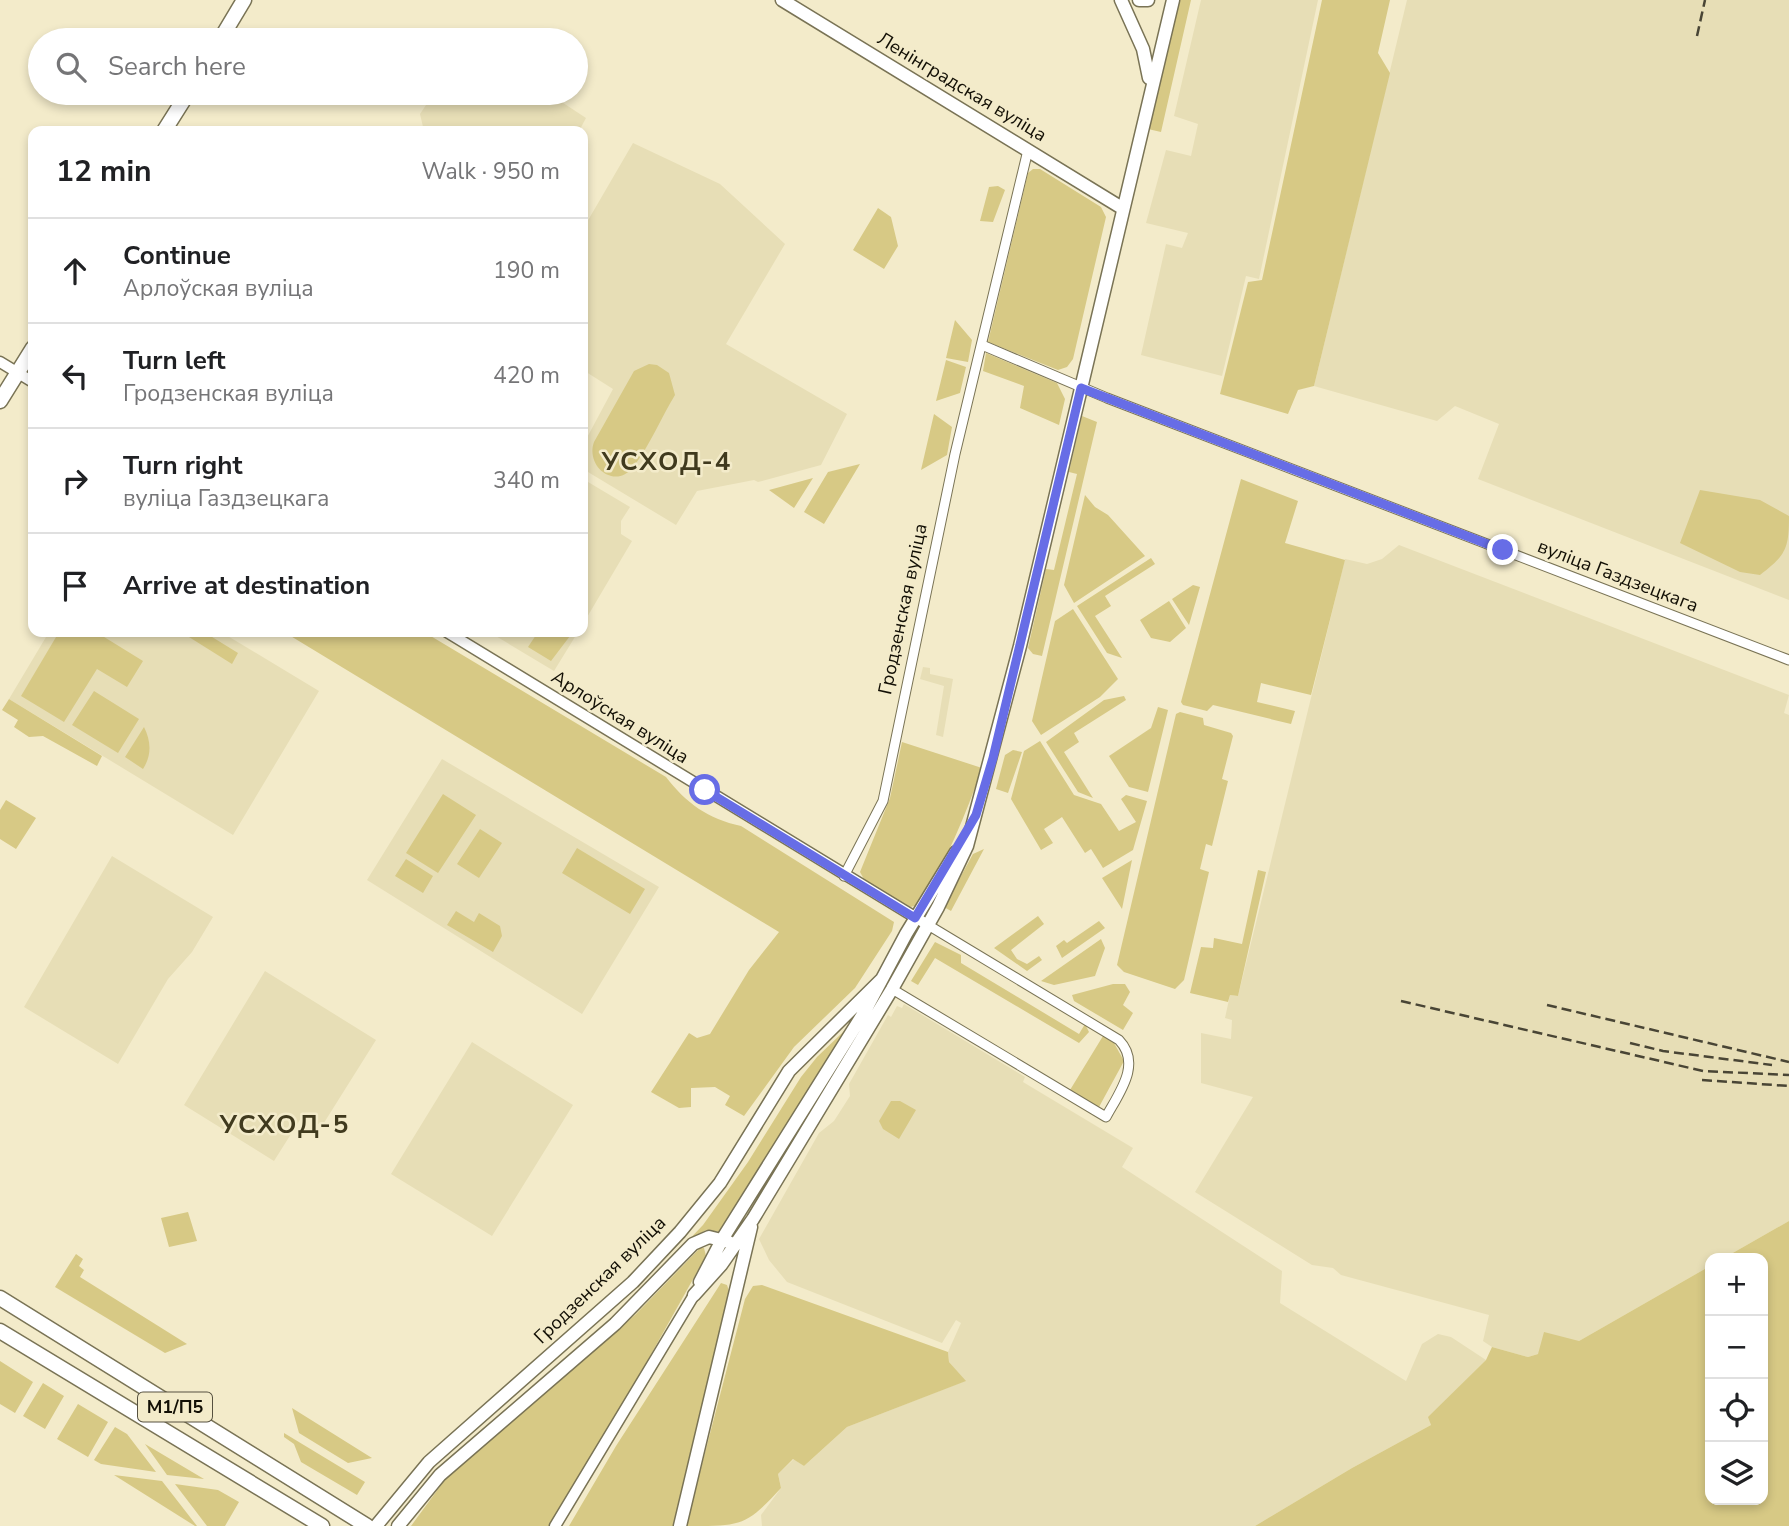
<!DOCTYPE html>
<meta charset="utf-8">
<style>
:root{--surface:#fff;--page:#f6f6f6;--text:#202124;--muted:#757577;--line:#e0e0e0}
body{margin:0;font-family:"Nunito Sans",sans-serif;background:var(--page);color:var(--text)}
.controls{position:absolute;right:21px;bottom:21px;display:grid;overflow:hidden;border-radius:14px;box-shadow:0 4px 10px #0003}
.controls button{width:63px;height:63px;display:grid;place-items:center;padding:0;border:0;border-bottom:2px solid var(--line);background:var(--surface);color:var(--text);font:35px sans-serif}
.stop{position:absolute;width:21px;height:21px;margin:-16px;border:5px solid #676de6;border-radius:50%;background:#fff}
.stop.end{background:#676de6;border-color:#fff;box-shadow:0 2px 7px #0008}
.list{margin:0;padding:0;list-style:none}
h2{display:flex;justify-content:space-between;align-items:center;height:91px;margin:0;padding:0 28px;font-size:30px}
h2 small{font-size:23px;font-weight:400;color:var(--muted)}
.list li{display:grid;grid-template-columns:46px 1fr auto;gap:21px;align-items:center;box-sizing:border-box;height:105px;padding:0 28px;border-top:2px solid var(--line)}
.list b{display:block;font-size:26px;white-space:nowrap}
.list p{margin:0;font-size:23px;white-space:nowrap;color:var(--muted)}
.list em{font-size:23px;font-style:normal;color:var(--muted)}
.icon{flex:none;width:38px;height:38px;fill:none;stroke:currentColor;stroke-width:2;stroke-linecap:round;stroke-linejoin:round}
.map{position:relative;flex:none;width:1789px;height:1526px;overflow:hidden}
.search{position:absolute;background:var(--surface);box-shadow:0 4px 10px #0003;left:28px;top:28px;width:560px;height:77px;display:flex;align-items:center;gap:18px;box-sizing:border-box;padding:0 24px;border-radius:38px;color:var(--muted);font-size:26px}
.panel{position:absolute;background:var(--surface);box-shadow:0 4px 10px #0003;left:28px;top:126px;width:560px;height:511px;border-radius:14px}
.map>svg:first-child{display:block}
</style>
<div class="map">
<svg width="1789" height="1526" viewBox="0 0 1789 1526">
<rect width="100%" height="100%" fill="#f3ebca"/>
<path fill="#e7deb6" d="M1201,0H1318L1259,279L1246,276L1222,376L1141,355L1166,244L1182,248L1188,233L1146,223L1166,150L1191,156L1198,124L1174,116Z
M1407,0H1789V600L1478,479L1499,424L1455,406L1437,421L1314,386Z
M434,93H548L586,118L579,131H424L420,114Z
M633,143L720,184L785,244L726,344L847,414L821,465L758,482L754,480L697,491L676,525L583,469V445L613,389L583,370V229Z
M583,479L630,507L621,521V534L632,541L583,624Z
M1399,545L1789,695L1784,713L1789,715V1221L1724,1258H1710V1266L1579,1341L1528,1357L1492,1347L1483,1341L1489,1315L1341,1275L1333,1268L1312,1265L1195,1192L1253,1097L1201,1083V1033L1231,1039L1232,1020L1225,1018L1230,995L1238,996L1345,559L1367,564L1382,559Z
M49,632H221L319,691L233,835L9,699Z
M489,632H578L554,671Z
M923,667L930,668V674L953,679L943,737L936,735L944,686L920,679Z
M442,759L659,887L582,1014L367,880Z
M112,856L213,917L192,952L168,979L118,1064L24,1007Z
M265,971L376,1040L322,1126L303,1115L274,1161L184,1105Z
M904,1004L1025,1077L1023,1082L1133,1148L1122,1167L1282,1271L1280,1303L1406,1381L1422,1344L1438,1334L1451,1337L1486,1360L1429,1417L1431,1425L1352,1468L1255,1526H762L761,1515L781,1488L778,1474L794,1459L804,1466L847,1427L965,1381L949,1362L948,1352L961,1323L956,1320L942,1343L787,1282L769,1260L759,1239L819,1133L834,1121L850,1096L849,1084L888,1015L891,1017L897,1006L902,1008Z
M472,1042L573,1105L492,1236L391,1174Z"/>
<path fill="#d7c985" d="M1177,0H1191L1161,132L1148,129Z
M1322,0H1390L1378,53L1390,73L1314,386L1298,390L1288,414L1220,394L1248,282L1262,280Z
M1033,169H1040L1101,207L1106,217L1073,359L1067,367L1058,370L988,342L1028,173Z
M998,186L1005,190L993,222L980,221L989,187Z
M878,208L891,217L898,246L884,269L853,250Z
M955,320L972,340L968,362L946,358Z
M986,353L1057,383L1065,399L1059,425L1020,408L1024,386L983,371Z
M946,360L966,367L960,393L936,401Z
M649,364L657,365L669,373L675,395C661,418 650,445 634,466C616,491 585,467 594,442L634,371Z
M934,414L952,427L947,455L921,470Z
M1082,416L1097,422L1042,656L1033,654L1028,648L1046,569L1054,570L1077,474L1069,472Z
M860,464L824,524L804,512L828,472Z
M813,478L794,508L769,490Z
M1241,479L1298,501L1285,543L1345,560L1311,695L1261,683L1257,702L1295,711L1291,724L1213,705L1207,711L1183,705L1181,702Z
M1700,490L1760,500L1789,516C1789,549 1786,555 1760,575L1740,572L1680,543Z
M1085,495L1095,507L1108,515L1145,556L1074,603L1064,585Z
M1151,558L1155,564L1105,596L1111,606L1095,616L1122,658L1107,653L1077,606Z
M1193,585L1200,587L1189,625L1172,599Z
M1169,601L1186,628L1170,642L1151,638L1140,620Z
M1073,609L1118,679L1100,697L1041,735L1032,721L1055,621Z
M59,632H96L143,661L127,687L97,669L64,722L21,696Z
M181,632H204L238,653L232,664Z
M284,632H424L666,777C686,803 708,819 741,826L894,922L892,931L855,988L794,1047L744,1116L725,1105L730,1096L715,1087L691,1088V1107L679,1108L651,1092L689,1033L697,1038L710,1034L749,970L779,932Z
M538,632H573L551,661L528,647Z
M94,691L139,719L118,753L72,725Z
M1124,696L1126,700L1074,733L1079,742L1064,752L1093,798L1078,792L1046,742L1104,700Z
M9,699L102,756L97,766L43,736L29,737L14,727L18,720L2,710Z
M1158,707L1168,710L1148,792L1129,787L1109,756L1151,728Z
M1180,712L1203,718L1204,725L1231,733L1233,736L1222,779L1228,781L1212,846L1206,844L1200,869L1209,872L1184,980L1175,989L1124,972L1117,965L1176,714Z
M144,727C151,741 152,755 143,769L125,757Z
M1040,741L1074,795L1101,804L1119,831L1136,822L1121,799L1126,795L1147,801L1133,850L1103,868L1091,849L1085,853L1062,817L1044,829L1053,843L1041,850L1011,799L1024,751Z
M902,742L982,768C965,817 946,861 920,905L910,907L865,881L860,872L890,798Z
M1013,750L1022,752L1008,793L996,789L1005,755Z
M443,794L476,815L438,873L406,853Z
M6,800L36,818L16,849L0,839V810Z
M480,829L502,843L479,878L457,864Z
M577,848L645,889L630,914L562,873Z
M984,849L951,911L944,907L973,854Z
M406,859L433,876L423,893L395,876Z
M1132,860L1122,909L1102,878Z
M1258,870L1266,872L1238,996L1230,995L1228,1002L1190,993L1201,947L1213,948L1214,938L1242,944Z
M456,911L474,922L479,913L500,926L502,936L493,952L447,925Z
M1038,916L1044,924L1011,950L1017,959L1027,964L1039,956L1042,960L1027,971L994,948Z
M1099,921L1105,928L1062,958L1056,946L1064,940L1067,943Z
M1101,939L1105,948L1095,976L1054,985L1041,981Z
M935,942L961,955V963L1079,1034L1085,1024L1089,1032L1079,1043L935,958L918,985L911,981Z
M1113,984H1125L1130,992L1123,1005L1133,1013L1123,1030L1074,1001L1072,995Z
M863,1013L721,1232L706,1230L693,1238L617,1315L703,1225L748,1162L801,1077L817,1057Z
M1103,1036L1114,1043L1124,1061L1099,1107L1070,1090Z
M891,1101H900L916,1110L899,1139L883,1129L879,1121Z
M188,1212L197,1241L169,1247L161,1218Z
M1789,1221V1526H1255L1352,1468L1431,1425L1428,1417L1486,1360L1492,1347L1528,1357L1538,1354L1544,1332L1579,1341L1710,1266V1500H1763V1258H1724Z
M700,1248H704L706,1256L612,1424L549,1526H411L444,1481L468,1457L636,1314Z
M76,1254L83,1259L79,1266L84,1270L80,1277L187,1344L165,1353L55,1287Z
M721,1283L727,1285L729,1291L674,1526H569L616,1446Z
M762,1285L948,1352L949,1362L966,1381L847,1427L804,1466L793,1459L778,1474L781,1488C746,1526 742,1526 686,1526L745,1299L753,1286Z
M0,1361L33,1382L15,1413L0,1404Z
M43,1383L64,1396L45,1429L23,1416Z
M78,1404L108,1422L88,1457L57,1439Z
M292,1408L372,1458L348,1463L299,1433Z
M115,1427L127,1434L156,1472L101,1464L94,1460Z
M284,1433L365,1482L357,1495L301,1462L294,1444L284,1437Z
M145,1444L204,1479L167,1475Z
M114,1475L162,1481L197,1526H195Z
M175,1484L218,1490L239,1502L225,1526H207Z"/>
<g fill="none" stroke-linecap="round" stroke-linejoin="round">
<g stroke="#797355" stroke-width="11">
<path id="minor" d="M982,345L1107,398L1789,660
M844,876L883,801L955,454L1028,150
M892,989L1106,1117C1119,1093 1142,1064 1119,1040L928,925"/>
</g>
<g stroke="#797355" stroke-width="13">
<path id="tertiary" d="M0,362L33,382
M447,632L928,925
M555,1526L694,1295"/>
</g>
<g stroke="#797355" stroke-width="15">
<path id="secondary" d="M782,0L1122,208
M1121,0L1143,49L1149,78
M1139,0H1148
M700,1282L723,1238L865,1011L906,934L956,852
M694,1295L721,1265L753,1219L892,989L938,907L967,846L1020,646L1173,0
M376,1526L429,1462L633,1282L680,1232L720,1183L789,1071L882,979
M398,1526L440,1475L615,1324L693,1244L709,1237L729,1242
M680,1526L751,1227"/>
</g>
<g stroke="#797355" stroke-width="17">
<path id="primary" d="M220,40L244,0
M164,131L188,93
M0,401L33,348"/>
</g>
<g stroke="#797355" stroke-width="17">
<path id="trunk" d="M0,1298L367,1526
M0,1331L322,1526"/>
</g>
<use href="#minor" stroke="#fff" stroke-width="9"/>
<use href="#tertiary" stroke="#fff" stroke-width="10"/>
<use href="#secondary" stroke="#fff" stroke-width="12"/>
<use href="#primary" stroke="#fff" stroke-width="14"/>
<use href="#trunk" stroke="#fff" stroke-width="14"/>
<path stroke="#494535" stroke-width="2.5" stroke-dasharray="10 5" stroke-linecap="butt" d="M1697,36L1705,0
M1401,1001L1703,1071L1789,1075
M1547,1005L1789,1062
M1630,1043L1663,1051L1772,1065
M1702,1080L1789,1086"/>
</g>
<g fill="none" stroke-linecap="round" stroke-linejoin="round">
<path stroke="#676de6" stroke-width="9" d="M705,790L915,918L976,815L993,758L1081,388L1503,550"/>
</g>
<g text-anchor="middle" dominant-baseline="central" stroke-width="5" stroke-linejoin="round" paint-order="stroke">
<rect fill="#f3ebca" stroke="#565140" stroke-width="2" x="138" y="1392.5" width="74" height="29" rx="5"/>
<g font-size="18" font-weight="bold" fill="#120f05">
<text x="175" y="1407">М1/П5</text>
</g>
<g font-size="19" fill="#120f05" stroke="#f3ebca">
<text transform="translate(962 87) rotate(31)">Ленінградская вуліца</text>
<text transform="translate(1618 576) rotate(21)">вуліца Газдзецкага</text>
<text transform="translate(903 609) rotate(-78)">Гродзенская вуліца</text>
<text transform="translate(620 717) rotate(32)">Арлоўская вуліца</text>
<text transform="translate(600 1280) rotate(-44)">Гродзенская вуліца</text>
</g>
<g font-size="26" font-weight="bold" letter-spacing="2" fill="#403a1e" stroke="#f3ebca">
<text x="667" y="461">УСХОД-4</text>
<text x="285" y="1124">УСХОД-5</text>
</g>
</g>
</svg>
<div class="controls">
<button>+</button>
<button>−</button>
<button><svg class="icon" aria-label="locate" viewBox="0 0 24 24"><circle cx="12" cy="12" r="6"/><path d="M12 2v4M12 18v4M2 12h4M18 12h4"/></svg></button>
<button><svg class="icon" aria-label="layers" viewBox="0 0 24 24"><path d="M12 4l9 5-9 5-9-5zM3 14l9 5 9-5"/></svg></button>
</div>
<div class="stop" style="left:705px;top:790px"></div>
<div class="stop end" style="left:1503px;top:550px"></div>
<div class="search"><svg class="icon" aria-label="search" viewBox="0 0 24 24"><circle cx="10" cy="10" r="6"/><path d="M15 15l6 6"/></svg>Search here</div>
<section class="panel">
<h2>12 min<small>Walk · 950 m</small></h2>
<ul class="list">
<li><svg class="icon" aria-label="ahead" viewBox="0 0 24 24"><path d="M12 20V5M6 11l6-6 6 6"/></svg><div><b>Continue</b><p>Арлоўская вуліца</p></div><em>190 m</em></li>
<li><svg class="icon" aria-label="left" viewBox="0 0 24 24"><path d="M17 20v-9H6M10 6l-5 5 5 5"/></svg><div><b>Turn left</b><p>Гродзенская вуліца</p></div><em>420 m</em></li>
<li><svg class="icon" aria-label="right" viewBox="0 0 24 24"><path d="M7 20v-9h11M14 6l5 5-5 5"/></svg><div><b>Turn right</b><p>вуліца Газдзецкага</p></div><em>340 m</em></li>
<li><svg class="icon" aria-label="arrive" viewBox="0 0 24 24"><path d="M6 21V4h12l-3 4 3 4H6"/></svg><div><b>Arrive at destination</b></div></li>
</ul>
</section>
</div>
